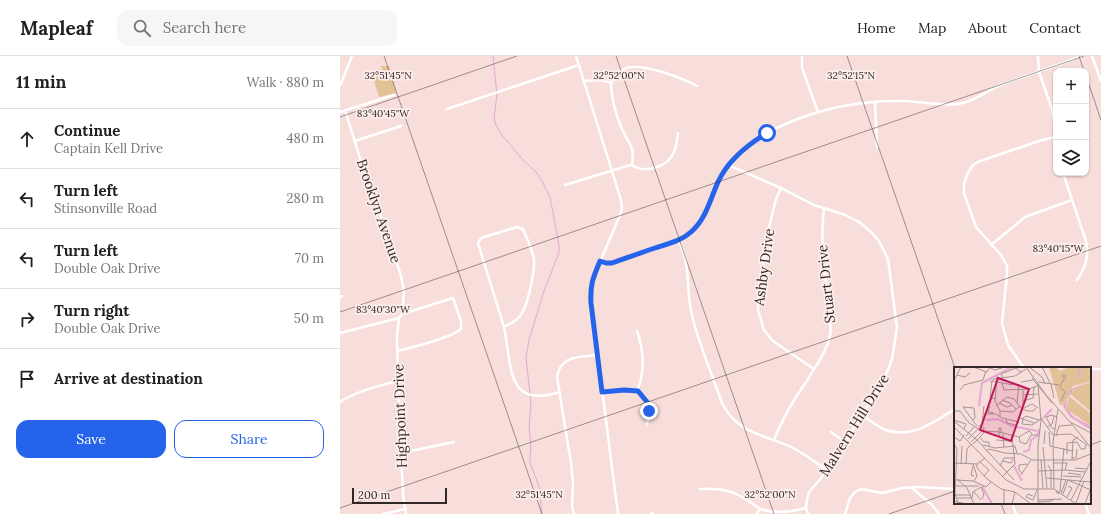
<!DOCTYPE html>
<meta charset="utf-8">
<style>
:root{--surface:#fff;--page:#f6f6f6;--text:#202124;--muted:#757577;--line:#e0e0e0;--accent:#2563eb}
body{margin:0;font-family:Lora,serif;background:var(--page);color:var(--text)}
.controls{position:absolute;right:12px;top:12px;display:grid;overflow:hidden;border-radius:8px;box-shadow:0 1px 3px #0004}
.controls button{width:36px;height:36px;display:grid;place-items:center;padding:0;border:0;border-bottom:1px solid var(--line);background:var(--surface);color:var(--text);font:20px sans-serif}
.scale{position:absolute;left:12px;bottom:10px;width:95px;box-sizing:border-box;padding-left:4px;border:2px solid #302726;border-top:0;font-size:11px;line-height:14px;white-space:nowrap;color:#302726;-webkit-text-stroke:3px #fdeeec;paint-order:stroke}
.stop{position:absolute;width:12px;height:12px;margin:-9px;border:3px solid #2563eb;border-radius:50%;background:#fff}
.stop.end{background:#2563eb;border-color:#fff;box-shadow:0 1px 4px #0008}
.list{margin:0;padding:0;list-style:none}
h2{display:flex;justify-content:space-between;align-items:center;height:52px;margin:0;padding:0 16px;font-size:17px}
h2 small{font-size:13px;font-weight:400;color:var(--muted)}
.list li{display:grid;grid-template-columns:26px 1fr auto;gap:12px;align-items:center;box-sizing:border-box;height:60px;padding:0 16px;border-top:1px solid var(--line)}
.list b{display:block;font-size:15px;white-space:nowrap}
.list p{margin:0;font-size:13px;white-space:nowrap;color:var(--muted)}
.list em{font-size:13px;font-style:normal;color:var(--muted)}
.actions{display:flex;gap:8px;padding:12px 16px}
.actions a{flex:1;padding:9px 0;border:1px solid var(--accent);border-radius:12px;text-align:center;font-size:14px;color:var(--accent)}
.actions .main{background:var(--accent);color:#fff}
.icon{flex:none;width:22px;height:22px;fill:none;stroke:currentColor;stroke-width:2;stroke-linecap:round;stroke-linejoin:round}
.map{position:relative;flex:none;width:761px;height:458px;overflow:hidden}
header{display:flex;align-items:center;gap:24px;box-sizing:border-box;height:56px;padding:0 20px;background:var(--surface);border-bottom:1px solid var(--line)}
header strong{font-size:19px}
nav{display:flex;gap:22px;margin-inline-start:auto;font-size:14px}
.search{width:280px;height:36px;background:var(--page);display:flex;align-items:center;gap:10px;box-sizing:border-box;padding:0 14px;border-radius:12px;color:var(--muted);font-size:15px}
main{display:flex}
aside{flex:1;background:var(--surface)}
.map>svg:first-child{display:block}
</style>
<header>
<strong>Mapleaf</strong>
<div class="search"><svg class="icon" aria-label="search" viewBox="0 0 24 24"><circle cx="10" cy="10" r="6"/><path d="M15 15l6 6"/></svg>Search here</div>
<nav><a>Home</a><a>Map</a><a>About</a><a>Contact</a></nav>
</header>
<main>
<aside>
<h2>11 min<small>Walk · 880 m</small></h2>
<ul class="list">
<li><svg class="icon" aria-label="ahead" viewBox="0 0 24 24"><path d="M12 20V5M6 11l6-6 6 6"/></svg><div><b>Continue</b><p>Captain Kell Drive</p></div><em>480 m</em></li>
<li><svg class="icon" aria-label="left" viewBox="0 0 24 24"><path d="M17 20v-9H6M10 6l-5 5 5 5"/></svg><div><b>Turn left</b><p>Stinsonville Road</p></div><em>280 m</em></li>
<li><svg class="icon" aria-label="left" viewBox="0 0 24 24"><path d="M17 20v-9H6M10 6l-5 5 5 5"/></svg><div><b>Turn left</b><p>Double Oak Drive</p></div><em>70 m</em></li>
<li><svg class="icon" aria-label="right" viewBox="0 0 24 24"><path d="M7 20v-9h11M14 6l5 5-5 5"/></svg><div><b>Turn right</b><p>Double Oak Drive</p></div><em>50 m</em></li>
<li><svg class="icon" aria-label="arrive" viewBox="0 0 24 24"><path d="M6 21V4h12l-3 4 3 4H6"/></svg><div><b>Arrive at destination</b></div></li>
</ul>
<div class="actions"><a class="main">Save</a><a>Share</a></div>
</aside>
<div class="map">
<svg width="761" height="458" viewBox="0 0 761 458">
<rect width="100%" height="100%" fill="#f7dedb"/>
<path fill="#e3c197" d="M41,10H49L56,37L39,41L35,28L34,19L40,18V16L42,15Z"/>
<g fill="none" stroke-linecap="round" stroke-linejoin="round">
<path stroke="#e5a9d3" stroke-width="1" d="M153,0L157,39L154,62L156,69L161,78L182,103L196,116L203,127L210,141L219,189V197L204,235L189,284L186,301L191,348L189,371L191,391L190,400V407L199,430L202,458"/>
<path stroke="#fff" stroke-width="2.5" d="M236,0L281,144L282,152L280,159L251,227V247L278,458
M462,0V12L478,56
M698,0L699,16L712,53L716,78
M752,0L761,25
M244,25L261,24L271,27
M0,30L12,0
M535,47L537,91
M107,53L239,9
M5,54L24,115L48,179L61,220L64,236L62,258
M0,56L54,39
M15,85L61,70
M292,109C295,88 289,90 282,73C276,59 271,43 271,27C274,22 279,16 284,13C300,5 342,22 357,30
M388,109L441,132L474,149L505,159L519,166L531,176L539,185L548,203L557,271L552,303L548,314L537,336L482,421L469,436L467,443L466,452L468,458
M723,117L746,185C749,200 746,211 737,224
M225,129L287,110L292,109C305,118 328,111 334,96C337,90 337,83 338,77
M441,132L436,143L429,171L418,239V254L424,274L433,285L474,313
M177,171L183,173C187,183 192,192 194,203C195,215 188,250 180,260C176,265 170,268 164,271L138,187L141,182Z
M338,184C352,209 345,232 352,259C359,289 372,318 382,347C398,379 425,378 453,392C465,398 476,407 487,414
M651,189L685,161L732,144
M260,205L267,207H271C286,202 300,197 315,192C327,188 340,185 350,177C366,163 370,145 377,127C391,97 421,78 450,66C486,51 527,44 565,45C583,46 606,51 623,47C636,44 648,34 661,29C687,19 714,11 741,0
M0,241L2,240
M59,262L57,279V289L61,397L63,438L66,458
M164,271C172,307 165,354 219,336
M297,275C304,295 305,316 297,335
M0,277L59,262L62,258L113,242L121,265V273C109,283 73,291 57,295
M684,312L668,289L662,267L667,219V210L661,199L636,171L624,137V128L627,119L633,109L640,105L702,84L716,81
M709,312H710
M750,313H761
M262,336L284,334L297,335C307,343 313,356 307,368
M0,346C17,335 38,330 58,325
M522,359C529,364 536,369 543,373C570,384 593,367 615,353
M491,376L505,386
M434,384C442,363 453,345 466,326C475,311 486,297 490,280C492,267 489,251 487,238C484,209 480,182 484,153
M61,397L114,386
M571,431L592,449L599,458
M360,433C375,432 389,433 402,441C409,444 414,450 421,453C435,458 451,456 466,452
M672,447L676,458
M745,447L749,458
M43,458L65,453
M234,458L232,451L233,428L231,407L217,321C221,299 239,301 257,299
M311,458L312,457
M417,458L420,453
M505,458L510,442L515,436L521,433L542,437L562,432L578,431L615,433"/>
</g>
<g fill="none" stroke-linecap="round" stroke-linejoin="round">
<path stroke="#2563eb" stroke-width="5" d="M309,355L307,346L298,335L284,334L262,336L251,247C250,228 253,222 260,205L266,207H272C286,202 300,197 315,192C327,188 341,185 351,176C366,163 370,144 378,126C388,104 407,89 427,77"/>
</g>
<path fill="none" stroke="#302726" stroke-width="1" stroke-opacity="0.45" d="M44,0L202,458M276,0L434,458M507,0L615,312M739,0L744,15M746,20L761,64M0,61L177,0M0,256L744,0M750,389L761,385M661,447L665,458M0,452L761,190M549,458L615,435"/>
<g text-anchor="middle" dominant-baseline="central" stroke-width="3.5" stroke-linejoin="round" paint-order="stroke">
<g font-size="14" fill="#302726" stroke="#fdeeec">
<text transform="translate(39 155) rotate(71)">Brooklyn Avenue</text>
<text transform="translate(424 211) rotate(-82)">Ashby Drive</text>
<text transform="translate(486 228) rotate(-96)">Stuart Drive</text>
<text transform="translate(60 360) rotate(-92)">Highpoint Drive</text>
<text transform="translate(514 369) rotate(-58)">Malvern Hill Drive</text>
</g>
</g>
<g transform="translate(614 311)">
<rect width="137" height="137" fill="#f7dedb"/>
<path d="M95,0H101L106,4L115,0H135L137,14L119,19L109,38H106ZM137,15V45L116,27L123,20ZM115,29L137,47V59L112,42Z" fill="#e3c197"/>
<path d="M137,14L120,22L113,32L112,41L120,50L137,59V63L116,50L109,39L117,22Z" fill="#e5a9d3"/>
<path fill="none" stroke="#e5a9d3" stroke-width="2" d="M125,12L126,0M25,39L28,16L58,0M89,51L98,42M32,53L44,52L58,59L83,64M69,85L75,83L77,73L84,68L85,62M60,99L68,114M28,119L38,137"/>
<path fill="none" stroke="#a79593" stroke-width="1" d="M19,0L33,5L36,0M72,0L92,28L116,55L137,66M75,0L88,10L91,17M88,0L96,16M36,1L41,3L51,0M3,8L11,10L16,6M43,9L41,34L46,44V50M49,11L47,7L62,1L67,5M78,11L98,36M0,14L7,0M38,14L36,30L41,32M38,14L59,18M36,15L40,12L61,9L72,2M67,15L79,13M84,15L105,18M48,16L50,23L75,22L83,19M97,17L100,31M106,19L112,9L110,7L108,9L110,11M106,20L111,25L107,34M6,23L10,18L29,13L32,4M69,23V39M69,28L84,27M48,33L56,36L62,42M69,34L79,31L80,20M45,36L53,40L58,38M63,36L65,17M36,39L34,45L40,46M42,39L53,30L60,32L67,41L73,44H79L82,41M9,40L20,41L21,51L18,53M9,40L23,59M70,41L78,37L84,41M0,44H6L15,56L28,64L17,75M46,44L59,45L66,39M30,47H42L48,51L65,55M66,51L80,56M87,51L99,68L117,67L133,78M52,52L53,56L62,58L65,55M0,53L12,57L10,62M85,53L72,49L69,51L68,57L78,58L87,52M0,54L24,74L60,113M117,56L137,81M0,60L52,113L70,122H100L122,137M24,60L28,57L30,39M93,60L98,57L100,49M101,62L98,61L92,50L98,48L103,50M30,64L45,65M45,65L65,70M95,65L96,79L118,84M49,67L50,80M12,69L21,59M102,69L105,59L118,58M0,70L6,74L10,68M25,70L30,75H35V79M45,70V61H47V66M65,70L66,75L72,77L77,68H84M65,70L75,64L78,67M14,72L25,61M42,73L57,74M0,77L3,82L1,126L4,137M19,77L29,67L30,60M90,77L91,64M29,78L41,81L61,79L63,86M89,80L93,122M32,84L35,82L51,86L67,87L78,93H121L137,87M113,87V76L123,75L127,82H131L132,78M118,91H122L123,82M87,93L89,122M118,93L119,73L124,70M49,94L57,96L59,92M26,95L35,103L30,109M0,96L23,97L31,91M100,96H113L111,103M7,97L8,79M12,97L13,82L17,77M19,97L23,109L20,114M23,97V101L32,111L47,122L61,125L77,137M94,98L97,103V121M19,99L17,108L20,109M46,99L50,91H61M121,101L133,102M84,104L111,103L131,105M68,106L65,103V98L73,97M114,106L127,108M67,108L77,93M49,109L61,97L58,69M109,109L127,110M93,111L137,115M3,112L13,121L20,137M2,113L19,114L32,120L37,115M114,113L137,123M2,119H25M27,120L30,127L28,132M100,122L99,75L104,42M19,124L27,133M102,124L104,127L106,124L110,81M107,126L112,113M109,127L114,113M1,128H17M79,129L74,127L72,130L79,133L83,123M113,130L118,121L114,119M2,131H18L19,125L27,120M84,133L108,132M117,133L137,94M0,134L12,137M84,135L98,134L99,132M122,136L130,114M50,137V123M58,137L61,125M84,137V78L87,54L84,17M131,137L136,123"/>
<path fill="#c2185b" fill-opacity="0.15" stroke="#c2185b" stroke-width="2" d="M44,11L75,22L57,74L26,63Z"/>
<rect width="137" height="137" fill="none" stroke="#302726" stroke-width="2"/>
</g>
<g font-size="10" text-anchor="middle" fill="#302726" stroke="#fdeeec" stroke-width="3.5" stroke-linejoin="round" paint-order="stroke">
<text x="48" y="23">32°51'45"N</text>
<text x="279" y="23">32°52'00"N</text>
<text x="511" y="23">32°52'15"N</text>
<text x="43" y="61">83°40'45"W</text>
<text x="718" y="196">83°40'15"W</text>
<text x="43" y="257">83°40'30"W</text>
<text x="199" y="442">32°51'45"N</text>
<text x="430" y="442">32°52'00"N</text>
</g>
</svg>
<div class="controls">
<button>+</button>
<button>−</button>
<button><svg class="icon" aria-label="layers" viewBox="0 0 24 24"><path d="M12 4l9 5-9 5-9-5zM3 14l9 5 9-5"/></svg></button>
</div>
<div class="scale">200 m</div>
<div class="stop" style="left:427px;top:77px"></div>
<div class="stop end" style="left:309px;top:355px"></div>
</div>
</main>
